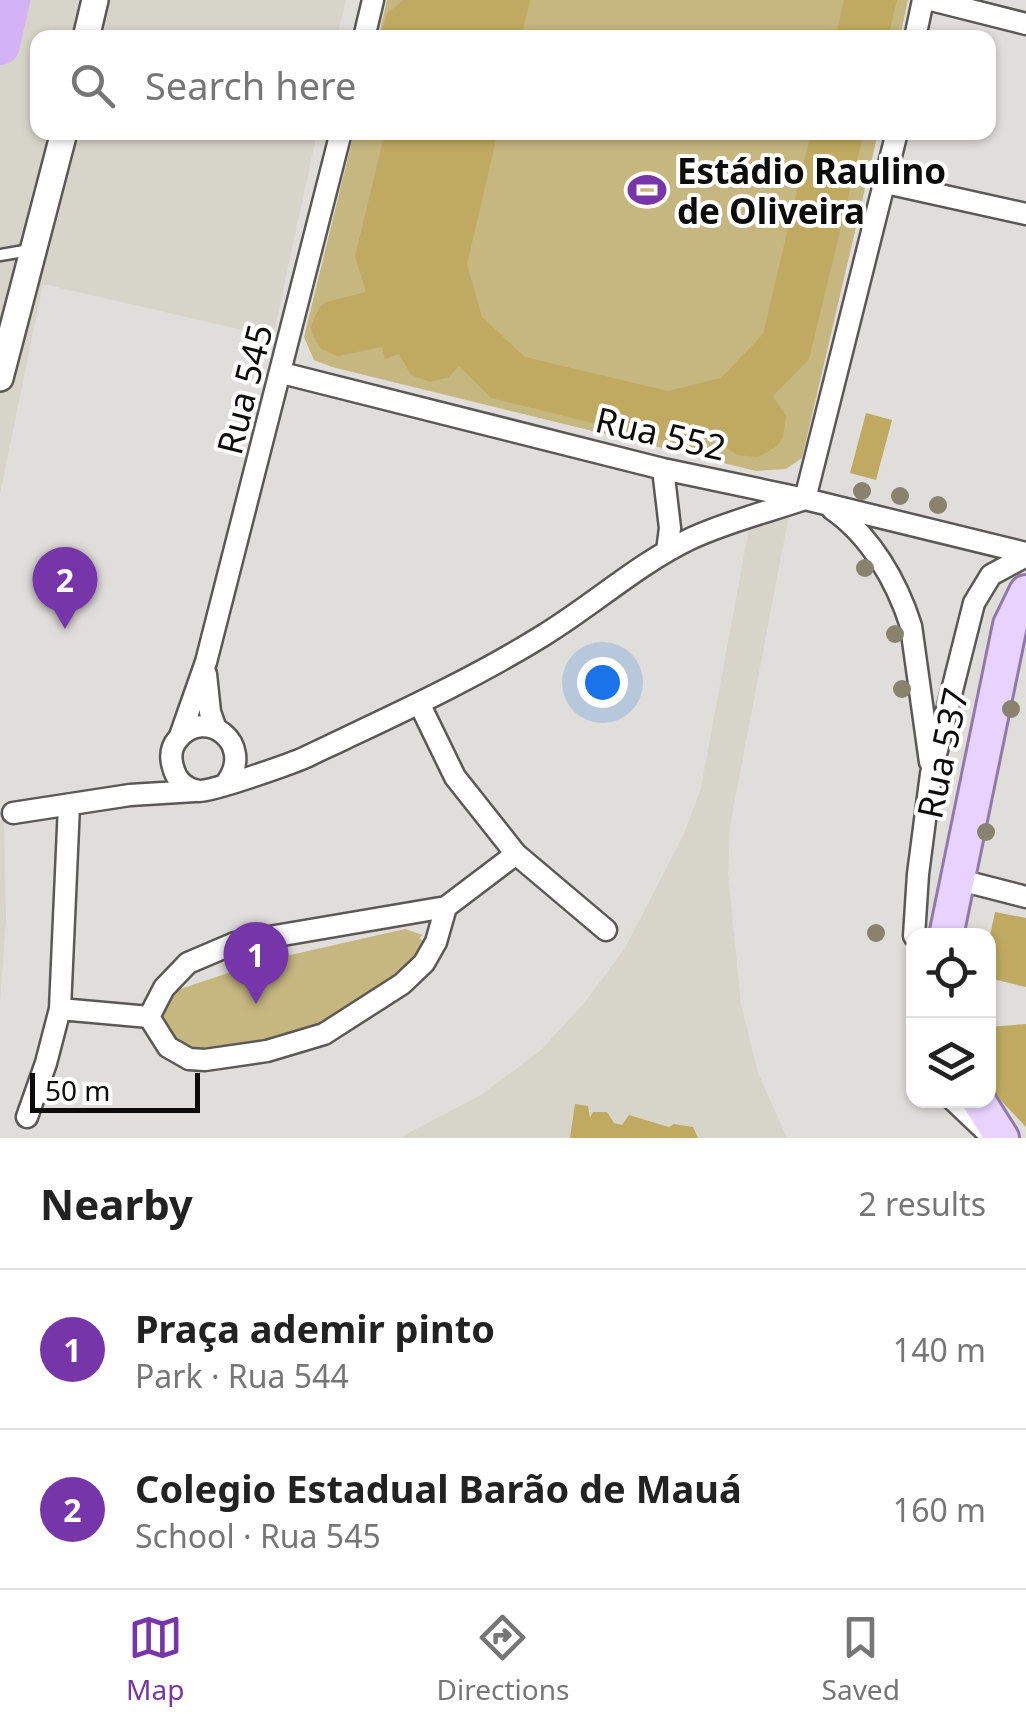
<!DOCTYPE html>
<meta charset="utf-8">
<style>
:root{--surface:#fff;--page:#f2f2f2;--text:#222;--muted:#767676;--line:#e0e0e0;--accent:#7735aa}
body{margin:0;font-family:"Noto Sans",sans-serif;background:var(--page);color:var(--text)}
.controls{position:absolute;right:30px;bottom:30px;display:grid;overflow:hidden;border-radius:20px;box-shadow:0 2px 8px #0004}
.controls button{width:90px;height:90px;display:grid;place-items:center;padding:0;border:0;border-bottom:2px solid var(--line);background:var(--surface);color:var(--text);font:50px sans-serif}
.scale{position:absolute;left:30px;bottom:25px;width:170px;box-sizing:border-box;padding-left:10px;border:5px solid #0c0c0b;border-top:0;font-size:28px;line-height:35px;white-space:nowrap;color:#0c0c0b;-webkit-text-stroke:8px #fff;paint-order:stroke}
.you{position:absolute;left:602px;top:682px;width:35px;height:35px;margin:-25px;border:8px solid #fff;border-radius:50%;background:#1a73e8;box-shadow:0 0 0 15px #1a73e833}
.badge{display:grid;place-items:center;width:65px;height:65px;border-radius:50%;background:var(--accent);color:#fff;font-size:32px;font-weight:700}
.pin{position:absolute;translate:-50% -82px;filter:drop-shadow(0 2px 5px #0008)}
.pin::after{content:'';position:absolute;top:52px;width:35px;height:30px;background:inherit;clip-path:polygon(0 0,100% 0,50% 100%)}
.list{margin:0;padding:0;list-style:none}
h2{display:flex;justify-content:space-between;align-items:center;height:130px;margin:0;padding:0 40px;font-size:42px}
h2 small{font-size:32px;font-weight:400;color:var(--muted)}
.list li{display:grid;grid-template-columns:65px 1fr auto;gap:30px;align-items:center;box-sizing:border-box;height:160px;padding:0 40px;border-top:2px solid var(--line)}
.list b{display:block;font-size:38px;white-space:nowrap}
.list p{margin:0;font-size:32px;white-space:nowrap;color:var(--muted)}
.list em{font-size:32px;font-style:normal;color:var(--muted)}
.icon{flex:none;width:55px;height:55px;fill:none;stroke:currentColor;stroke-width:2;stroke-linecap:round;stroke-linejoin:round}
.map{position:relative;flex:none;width:1026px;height:1138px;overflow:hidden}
.search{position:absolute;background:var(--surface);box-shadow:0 2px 8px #0004;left:30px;right:30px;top:30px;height:110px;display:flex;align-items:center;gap:25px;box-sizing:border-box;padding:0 35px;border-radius:20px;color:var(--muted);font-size:38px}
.sheet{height:450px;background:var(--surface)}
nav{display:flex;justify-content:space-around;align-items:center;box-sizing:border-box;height:140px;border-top:2px solid var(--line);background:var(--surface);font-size:28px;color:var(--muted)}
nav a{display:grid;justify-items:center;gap:5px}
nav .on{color:var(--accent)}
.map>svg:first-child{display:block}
</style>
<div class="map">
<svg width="1026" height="1138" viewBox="0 0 1026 1138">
<rect width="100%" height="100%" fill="#e0deda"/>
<path fill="#d7d4c9" d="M0,0H346L337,37L38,38V132L317,133L273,337L43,284L0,494Z
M789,514L730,826L728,873L741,1004L758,1073L787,1138H399L481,1095L540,1051L586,1001L625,948L684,834L701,788L750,523Z
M0,820H4L6,919L0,1003Z"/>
<path fill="#c6b680" d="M387,0H908L900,37L378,38Z
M354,133H878L802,458L786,469L756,471L332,367L314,360L304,337Z
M405,929L423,935L419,938L431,946L402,980L323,1033L239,1053L174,1049L160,1014L162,995L264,961Z"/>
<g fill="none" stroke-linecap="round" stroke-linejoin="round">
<path stroke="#d3b3f5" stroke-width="40" d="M0,45L10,0"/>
</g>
<path fill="#c0aa61" d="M404,0H530L521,38H380L387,13Z
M844,0H897L888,38H835Z
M385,132H498L467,264L482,317L525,357L668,391L721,378L763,334L811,132H864L809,359L773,396L786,416L783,437L777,446L758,457L737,455L728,449L718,430L666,441L491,398L459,366L449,377L430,382L411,375L399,354L385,359L382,347L338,356L321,349L312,334L311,326L319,308L326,302L366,292L355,256Z
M866,413L892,420L876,480L850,473Z
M995,912L1026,918V987L988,978V945Z
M1026,1024V1127L988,1087V1027Z
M575,1104L588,1106L590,1118L593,1112H607L614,1123L622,1125L629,1115L669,1127L674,1124L693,1127L698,1138H570Z"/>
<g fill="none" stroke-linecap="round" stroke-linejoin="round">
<g stroke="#5a5956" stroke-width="15">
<path id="service" d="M0,255L30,250"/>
</g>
<g stroke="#5a5956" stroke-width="25">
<path id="minor" d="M931,0L1026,24
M364,38L373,0
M915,38L923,0
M886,183L1026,214
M282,373L663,469L805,499L1026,553
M663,469L670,528L667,551
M805,499L897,132
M832,509C871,536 897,582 911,626L930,762
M206,674L210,712L216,729
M419,703L455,777L516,854L606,930
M180,736L206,662L341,132
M227,782C255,743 205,706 178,739C171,747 170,757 173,767C176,780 186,789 199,791C208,793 293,763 306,757C320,750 334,744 348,737C414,706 481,674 544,635C593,605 638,564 690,539C726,522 767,512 805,499
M13,813L130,795L195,791
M956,879L1026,897
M914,936L918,874L931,774L974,603L991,575L1026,556
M60,1009L149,1017
M149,1017L164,988L188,963L235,943L446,907L516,854
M149,1017L168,1047L189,1059L205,1060L267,1051L324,1034L402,984L424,963L436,942L446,907
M953,1100L992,1137
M27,1117L46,1063L60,1009L69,805"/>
</g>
<g stroke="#5a5956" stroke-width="30">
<path id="tertiary" d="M86,38L95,0
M0,378L64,132"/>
</g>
<g stroke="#917aa8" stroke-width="38">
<path id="primary" d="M946,936L1010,625L1026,592
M978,1100L1002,1138"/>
</g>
<use href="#service" stroke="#fff" stroke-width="10"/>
<use href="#minor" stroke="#fff" stroke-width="20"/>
<use href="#tertiary" stroke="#fff" stroke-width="25"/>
<use href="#primary" stroke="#e8d3fe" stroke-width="32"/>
</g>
<g fill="#88826e">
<circle cx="862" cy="491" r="9"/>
<circle cx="900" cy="496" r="9"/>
<circle cx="938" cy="505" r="9"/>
<circle cx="865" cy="568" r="9"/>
<circle cx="895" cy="634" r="9"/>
<circle cx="902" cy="689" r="9"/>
<circle cx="1011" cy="709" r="9"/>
<circle cx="986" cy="832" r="9"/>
<circle cx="876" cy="933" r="9"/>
</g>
<defs>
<g id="stadium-bare" transform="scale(3)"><path d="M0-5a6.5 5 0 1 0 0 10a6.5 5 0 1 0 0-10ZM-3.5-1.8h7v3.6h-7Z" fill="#7735aa" stroke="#fff" stroke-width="2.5" paint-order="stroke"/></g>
</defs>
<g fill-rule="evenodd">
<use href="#stadium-bare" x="647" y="190"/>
</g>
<g text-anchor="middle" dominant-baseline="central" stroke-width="8" stroke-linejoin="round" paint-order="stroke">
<g font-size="35" font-weight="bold" fill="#0c0c0b" stroke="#fff" text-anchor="start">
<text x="677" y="170">Estádio Raulino<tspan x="677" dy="40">de Oliveira</tspan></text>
</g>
<g font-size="35" fill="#0c0c0b" stroke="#fff">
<text transform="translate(244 389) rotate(-76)">Rua 545</text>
<text transform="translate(661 433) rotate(13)">Rua 552</text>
<text transform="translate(942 753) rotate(-78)">Rua 537</text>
</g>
</g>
</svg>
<div class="controls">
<button><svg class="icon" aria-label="locate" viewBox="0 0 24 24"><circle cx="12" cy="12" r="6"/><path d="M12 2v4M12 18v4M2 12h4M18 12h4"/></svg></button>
<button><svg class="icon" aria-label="layers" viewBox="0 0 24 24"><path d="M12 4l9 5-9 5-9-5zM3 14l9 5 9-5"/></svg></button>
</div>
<div class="scale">50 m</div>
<div class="you"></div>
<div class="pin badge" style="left:256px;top:1004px">1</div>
<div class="pin badge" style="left:65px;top:629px">2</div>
<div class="search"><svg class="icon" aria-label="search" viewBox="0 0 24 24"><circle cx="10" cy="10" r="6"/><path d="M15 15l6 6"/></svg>Search here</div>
</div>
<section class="sheet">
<h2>Nearby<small>2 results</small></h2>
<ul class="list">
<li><span class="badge">1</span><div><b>Praça ademir pinto</b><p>Park · Rua 544</p></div><em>140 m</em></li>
<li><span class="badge">2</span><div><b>Colegio Estadual Barão de Mauá</b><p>School · Rua 545</p></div><em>160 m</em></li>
</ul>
</section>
<nav>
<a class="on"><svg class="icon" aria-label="map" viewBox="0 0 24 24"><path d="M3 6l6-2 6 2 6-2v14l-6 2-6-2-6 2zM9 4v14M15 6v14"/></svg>Map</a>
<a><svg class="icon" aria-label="directions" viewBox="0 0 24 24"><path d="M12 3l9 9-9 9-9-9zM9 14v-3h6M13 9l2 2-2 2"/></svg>Directions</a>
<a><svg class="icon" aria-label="saved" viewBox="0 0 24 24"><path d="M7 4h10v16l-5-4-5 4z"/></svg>Saved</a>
</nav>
